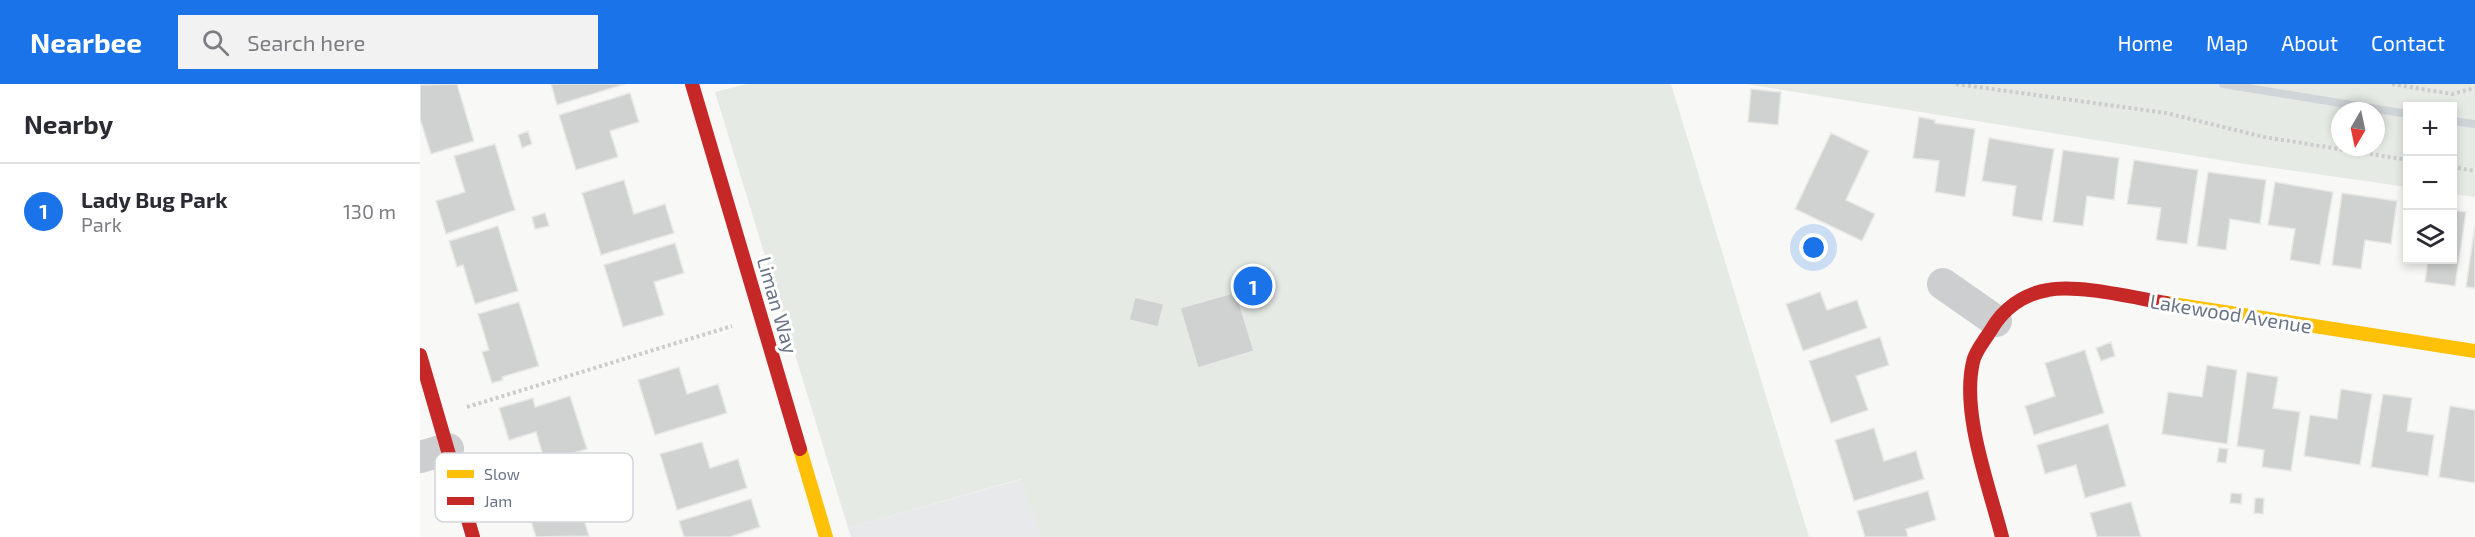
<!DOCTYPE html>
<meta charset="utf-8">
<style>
:root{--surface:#fff;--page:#f2f2f3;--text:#2b2b33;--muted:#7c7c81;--line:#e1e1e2;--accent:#1a73e8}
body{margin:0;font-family:"Exo 2",sans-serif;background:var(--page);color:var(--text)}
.controls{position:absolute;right:18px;top:18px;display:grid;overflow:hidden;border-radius:0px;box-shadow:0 3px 9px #0003}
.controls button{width:54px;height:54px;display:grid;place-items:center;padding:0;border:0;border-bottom:2px solid var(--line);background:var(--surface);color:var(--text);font:30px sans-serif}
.compass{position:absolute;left:1911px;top:18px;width:54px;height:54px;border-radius:50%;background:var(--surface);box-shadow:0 3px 9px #0003;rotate:189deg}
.you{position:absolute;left:1394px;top:164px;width:21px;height:21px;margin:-15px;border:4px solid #fff;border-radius:50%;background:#1a73e8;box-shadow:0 0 0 9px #1a73e833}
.badge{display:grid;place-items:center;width:39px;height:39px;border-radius:50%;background:var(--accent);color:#fff;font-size:20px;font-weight:700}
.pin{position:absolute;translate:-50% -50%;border:3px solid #fff;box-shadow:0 2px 6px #0006}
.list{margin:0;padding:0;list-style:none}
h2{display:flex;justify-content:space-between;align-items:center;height:78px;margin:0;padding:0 24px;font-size:26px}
h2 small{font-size:20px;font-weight:400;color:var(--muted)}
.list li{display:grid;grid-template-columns:39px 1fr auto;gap:18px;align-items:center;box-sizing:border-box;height:96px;padding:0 24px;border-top:2px solid var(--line)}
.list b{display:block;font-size:22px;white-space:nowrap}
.list p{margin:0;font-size:20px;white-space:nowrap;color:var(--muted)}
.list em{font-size:20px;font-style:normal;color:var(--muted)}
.icon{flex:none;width:33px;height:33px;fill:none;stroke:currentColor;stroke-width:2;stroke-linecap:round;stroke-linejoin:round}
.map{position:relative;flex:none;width:2055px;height:453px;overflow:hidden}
header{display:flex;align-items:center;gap:36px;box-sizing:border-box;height:84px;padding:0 30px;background:var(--accent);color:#fff}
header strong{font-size:28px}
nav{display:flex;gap:33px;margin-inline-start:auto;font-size:21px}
.search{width:420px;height:54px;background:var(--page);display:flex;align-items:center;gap:15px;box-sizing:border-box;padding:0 21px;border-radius:0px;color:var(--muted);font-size:22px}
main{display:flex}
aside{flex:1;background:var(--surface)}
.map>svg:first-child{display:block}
</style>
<header>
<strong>Nearbee</strong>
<div class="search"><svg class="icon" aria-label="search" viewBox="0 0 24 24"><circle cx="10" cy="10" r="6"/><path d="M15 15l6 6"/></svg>Search here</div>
<nav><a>Home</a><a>Map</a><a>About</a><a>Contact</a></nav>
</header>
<main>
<aside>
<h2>Nearby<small></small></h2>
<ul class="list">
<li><span class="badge">1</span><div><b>Lady Bug Park</b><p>Park</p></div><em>130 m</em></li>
</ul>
</aside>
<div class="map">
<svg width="2055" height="453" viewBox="0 0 2055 453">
<rect width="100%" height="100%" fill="#f8f8f7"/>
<path fill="#e8e9ea" d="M602,395L621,453H431L428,444Z"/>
<path fill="#e6eae5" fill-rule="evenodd" d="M327,0H1251L1389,453H621L601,395L428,444L295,8Z
M1326,0H2055V113L2033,110L2032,22H1988L1987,103L1825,80ZM1920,27H1956V63H1920Z"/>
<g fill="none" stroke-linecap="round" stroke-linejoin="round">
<path stroke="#d0d5d9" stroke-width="8" d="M1803,0L1988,30
M2032,37L2055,40"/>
</g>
<path fill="#d0d2d2" stroke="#e8e8e7" stroke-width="1.5" d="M37,0L54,57L11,70L0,35V1Z
M131,0H205L137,21Z
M1331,5L1361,8L1358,41L1328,38Z
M210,9L219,38L190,47L198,73L156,86L139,31Z
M1499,33L1515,36V39L1555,45L1545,113L1515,108L1519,77L1493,74Z
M108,47L112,60L102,64L98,51Z
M1411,49L1449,67L1426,116L1455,130L1442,157L1375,125Z
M1569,54L1634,65L1622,137L1592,132L1596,102L1562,97Z
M75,60L95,126L26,150L16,117L45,108L34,72Z
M1643,66L1699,74L1694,116L1667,112L1663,142L1633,138Z
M1714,76L1778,86L1767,160L1736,156L1741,124L1707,120Z
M1788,88L1846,96L1840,140L1810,135L1806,166L1777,162Z
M204,96L214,130L245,120L254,149L181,171L162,109Z
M1855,98L1913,108L1900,181L1870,176L1875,145L1848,141Z
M1922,109L1977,117L1971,160L1945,156L1941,185L1912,181Z
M2032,126L2046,128L2035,202L2005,198L2008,176H2032Z
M125,129L129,142L115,145L112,133Z
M2055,141V204L2046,203Z
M78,142L98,207L55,220L43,181L37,183L29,157Z
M255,159L264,189L234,198L244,231L203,243L184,181Z
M836,199L840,213L824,217L820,203Z
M816,208L834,267L778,284L760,224Z
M1400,208L1407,226L1437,216L1447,244L1383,267L1366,220Z
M715,213L744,220L738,243L709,236Z
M99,218L119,282L82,293L83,296L72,299L62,268L69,266L58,230Z
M1460,253L1469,281L1436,292L1448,326L1411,339L1389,277Z
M1691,258L1695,272L1681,277L1676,264Z
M1665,266L1684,329L1614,351L1605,322L1635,312L1625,279Z
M1787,281L1817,286L1807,360L1742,350L1748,308L1782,313Z
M259,283L267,310L298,300L307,329L235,351L218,296Z
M1827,288L1858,293L1853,324L1880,328L1871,387L1842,383L1844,366L1817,362Z
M1921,305L1952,310L1940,381L1884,372L1890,331L1917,335Z
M1963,310L1992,314L1987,347L2014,351L2008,392L1951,383Z
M150,312L167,365L125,378L116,348L89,356L79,324L113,314L115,323Z
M2030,322L2055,326V399L2019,393Z
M1688,340L1706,402L1665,414L1656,381L1625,390L1617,361Z
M1454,344L1464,377L1496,367L1504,395L1434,417L1415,356Z
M282,358L290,384L318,375L327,404L257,426L240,370Z
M1799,364L1808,365L1806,379L1797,378Z
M149,387L169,452L116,453L111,437L119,435L108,399Z
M1508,407L1516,436L1486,445L1488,453H1445L1437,427Z
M1811,409L1822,410L1821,420L1810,419Z
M1835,414H1844L1843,430L1834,429Z
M331,415L340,443L310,453H264L259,437Z
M1711,418L1721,453H1677L1670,429Z"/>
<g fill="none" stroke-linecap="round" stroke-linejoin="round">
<path stroke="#cbcccc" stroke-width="4" stroke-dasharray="3 3" stroke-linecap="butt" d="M1536,0L1746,29L1844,53L1988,76
M1972,0L2032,10L2055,4
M2032,83L2055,87
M47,323L312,242"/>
<path stroke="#cdcecf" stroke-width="32" d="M1523,200L1576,237
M0,373L28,365"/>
<path stroke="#ffc107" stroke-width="14" d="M1746,219L2055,267
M380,365L406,453"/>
<path stroke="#c62828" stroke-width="14" d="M272,0L380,365
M0,271L53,453
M1582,453C1569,402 1541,329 1553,278C1555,267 1565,256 1571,246C1583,225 1603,210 1628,206C1658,200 1715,214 1746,219"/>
</g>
<g text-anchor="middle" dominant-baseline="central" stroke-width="6" stroke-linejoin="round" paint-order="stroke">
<g font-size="20" fill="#697486" stroke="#fff">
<text transform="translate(358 221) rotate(74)">Liman Way</text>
<text transform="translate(1811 229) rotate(9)">Lakewood Avenue</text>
</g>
</g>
<rect x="15" y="369" width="198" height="69" rx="9" fill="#fff" stroke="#d2d5db" stroke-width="1.5"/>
<rect x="27" y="386" width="27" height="8" fill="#ffc107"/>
<rect x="27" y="413" width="27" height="8" fill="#c62828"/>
<g font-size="16" fill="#697486">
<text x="64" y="396">Slow</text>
<text x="64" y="423">Jam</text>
</g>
</svg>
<div class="controls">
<button>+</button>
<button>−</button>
<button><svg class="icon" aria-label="layers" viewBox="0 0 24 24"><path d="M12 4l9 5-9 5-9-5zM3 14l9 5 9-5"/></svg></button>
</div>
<svg class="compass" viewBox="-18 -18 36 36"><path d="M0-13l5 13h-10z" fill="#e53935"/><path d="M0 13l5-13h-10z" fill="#7c7c81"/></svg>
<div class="you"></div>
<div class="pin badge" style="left:833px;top:202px">1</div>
</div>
</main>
